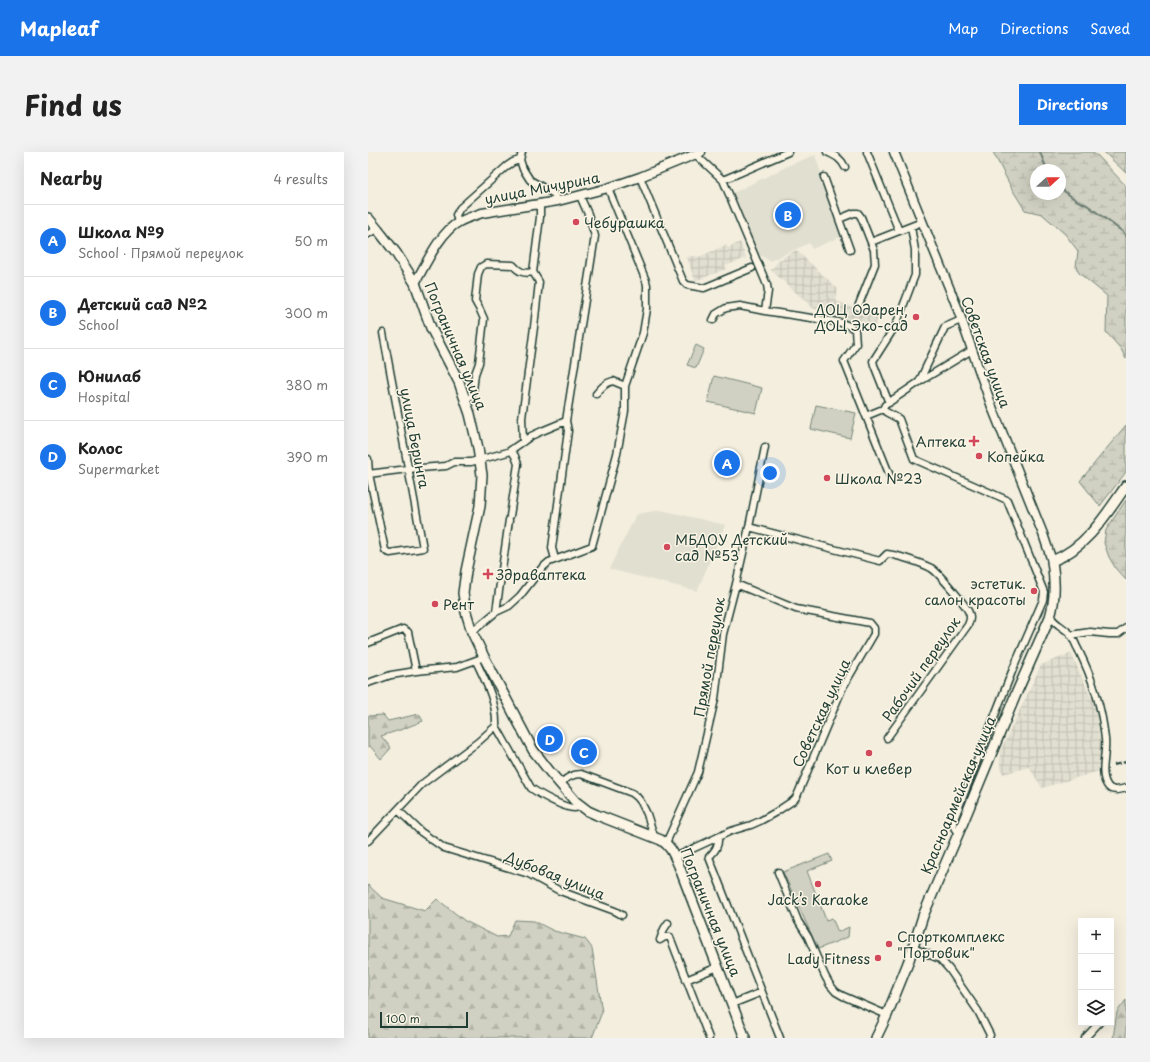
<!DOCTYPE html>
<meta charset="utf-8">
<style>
:root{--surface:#fff;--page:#f2f2f2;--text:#222;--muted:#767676;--line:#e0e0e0;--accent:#1a73e8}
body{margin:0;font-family:"Playpen Sans",sans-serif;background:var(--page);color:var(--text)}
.controls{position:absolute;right:12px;bottom:12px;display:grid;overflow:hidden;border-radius:0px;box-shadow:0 4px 16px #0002}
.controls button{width:36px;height:36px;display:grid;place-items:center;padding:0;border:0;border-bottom:1px solid var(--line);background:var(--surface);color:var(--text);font:20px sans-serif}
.compass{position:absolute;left:662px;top:12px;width:36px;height:36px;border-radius:50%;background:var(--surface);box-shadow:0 4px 16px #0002;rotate:69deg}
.scale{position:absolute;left:12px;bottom:10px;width:88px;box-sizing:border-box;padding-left:4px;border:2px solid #1f3d34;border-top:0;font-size:11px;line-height:14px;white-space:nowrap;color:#1f3d34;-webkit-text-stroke:3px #fcf5e5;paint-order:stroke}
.you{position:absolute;left:402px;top:321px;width:14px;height:14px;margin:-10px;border:3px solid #fff;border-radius:50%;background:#1a73e8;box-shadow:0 0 0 6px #1a73e833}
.badge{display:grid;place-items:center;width:26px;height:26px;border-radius:50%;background:var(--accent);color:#fff;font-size:13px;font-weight:700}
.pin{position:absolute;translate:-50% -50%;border:2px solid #fff;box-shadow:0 1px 4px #0006}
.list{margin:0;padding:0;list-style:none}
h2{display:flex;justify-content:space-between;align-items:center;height:52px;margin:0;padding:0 16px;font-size:17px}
h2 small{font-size:13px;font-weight:400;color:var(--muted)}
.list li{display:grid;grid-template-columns:26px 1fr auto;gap:12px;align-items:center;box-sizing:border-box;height:72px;padding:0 16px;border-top:1px solid var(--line)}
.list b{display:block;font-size:15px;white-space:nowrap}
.list p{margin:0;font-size:13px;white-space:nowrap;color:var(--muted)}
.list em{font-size:13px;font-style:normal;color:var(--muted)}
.icon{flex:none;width:22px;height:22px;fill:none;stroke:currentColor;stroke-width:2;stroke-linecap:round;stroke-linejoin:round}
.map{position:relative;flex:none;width:758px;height:886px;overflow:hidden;border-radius:0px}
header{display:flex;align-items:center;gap:24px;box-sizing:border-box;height:56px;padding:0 20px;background:var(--accent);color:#fff}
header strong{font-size:19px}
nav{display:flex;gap:22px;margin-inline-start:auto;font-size:14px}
.intro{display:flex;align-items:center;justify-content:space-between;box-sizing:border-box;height:96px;padding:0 24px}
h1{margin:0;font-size:28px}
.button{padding:10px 18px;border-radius:0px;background:var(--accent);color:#fff;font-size:14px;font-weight:700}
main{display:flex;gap:24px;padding:0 24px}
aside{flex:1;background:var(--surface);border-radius:0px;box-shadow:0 4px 16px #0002}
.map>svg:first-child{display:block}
</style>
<header>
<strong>Mapleaf</strong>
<nav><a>Map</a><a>Directions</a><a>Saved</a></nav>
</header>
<div class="intro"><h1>Find us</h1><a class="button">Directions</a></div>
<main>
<aside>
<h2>Nearby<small>4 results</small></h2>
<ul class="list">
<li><span class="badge">A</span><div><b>Школа №9</b><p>School · Прямой переулок</p></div><em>50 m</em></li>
<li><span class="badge">B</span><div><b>Детский сад №2</b><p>School</p></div><em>300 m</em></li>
<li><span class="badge">C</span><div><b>Юнилаб</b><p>Hospital</p></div><em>380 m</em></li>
<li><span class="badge">D</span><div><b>Колос</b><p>Supermarket</p></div><em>390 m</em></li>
</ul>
</aside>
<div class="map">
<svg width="758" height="886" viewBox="0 0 758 886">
<defs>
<pattern id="industrial-grid" width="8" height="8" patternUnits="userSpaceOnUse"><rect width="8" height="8" fill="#e1dfd0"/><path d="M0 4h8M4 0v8" fill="none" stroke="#c1c0b3"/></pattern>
<pattern id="forest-firs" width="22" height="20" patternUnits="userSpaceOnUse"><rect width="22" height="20" fill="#d0d1c2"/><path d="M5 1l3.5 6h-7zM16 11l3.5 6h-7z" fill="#b2b4a7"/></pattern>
<pattern id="wetland-marsh" width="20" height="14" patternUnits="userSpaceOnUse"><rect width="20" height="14" fill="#d0d1c2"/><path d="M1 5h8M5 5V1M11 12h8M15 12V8" fill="none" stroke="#b2b4a7"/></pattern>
</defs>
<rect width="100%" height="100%" fill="#f3eede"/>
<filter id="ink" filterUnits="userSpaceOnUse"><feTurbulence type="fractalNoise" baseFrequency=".025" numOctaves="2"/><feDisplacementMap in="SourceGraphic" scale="8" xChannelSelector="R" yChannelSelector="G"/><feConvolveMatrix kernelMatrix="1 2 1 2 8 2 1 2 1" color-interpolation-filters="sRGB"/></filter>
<g filter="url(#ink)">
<path fill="#e1dfd0" d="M447,3L474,84L444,97L441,91L402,109L390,102L365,41L424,12Z
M293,358L357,373L329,439L241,417L267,365L270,362L275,361Z"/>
<path fill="url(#industrial-grid)" d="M372,90L378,106L357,114L358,117L327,129L319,105L326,104L331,105L358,93L360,96Z
M428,98L470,137L467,148L510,166L504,181L445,156L403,118L411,108Z
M703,501L726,552L729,565L733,598L731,619L674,636L661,615L635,622L632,613V600L673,513Z"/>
<path fill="#d0d1c2" stroke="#78877b" d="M328,193L336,197L328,216L319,213Z
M346,224L394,236L388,261L340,250Z
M448,253L488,261L482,286L443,277Z
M461,702L464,709L439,719L458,768L464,766L470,780L481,775L480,785L450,797L415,720Z"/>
<path fill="url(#forest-firs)" stroke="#78877b" d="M51,562L55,569L32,578L13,584L23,596L13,607L2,594L0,595V564L15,563L20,569Z
M0,733L14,746L57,759L69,747L97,769L129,785L140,784L147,768L166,769L186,779L217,787L224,796L234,860L224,886H0Z
M758,848V886H745L749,860Z"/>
<path fill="url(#wetland-marsh)" stroke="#78877b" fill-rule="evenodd" d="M625,0H723L730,4L758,34V207L753,197L738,180L739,144L711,121L708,115L710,99L697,82L674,62L657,58L644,37ZM668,18H692V42H668Z
M736,0H758V21Z
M758,273V320L732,354L712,329Z
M758,348V428L748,417L741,405L736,391L738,378Z"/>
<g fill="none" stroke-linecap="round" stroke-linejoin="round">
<path stroke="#6c7d72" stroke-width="2" d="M672,0L679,18
M692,36L708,48L719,53L755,80L758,84"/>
<g stroke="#1f3d34" stroke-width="9">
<path id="minor" d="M154,0L152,8L155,17L162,28L186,42L190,49
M459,0C467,4 473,6 477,15
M499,0L531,79
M327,2L355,28L399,133L400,139L397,159
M272,25L315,129L319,133L336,136L384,116
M456,25L482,98
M355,28L420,0
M471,67L486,61H490L493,65L506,98L507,112L490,155
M90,70L88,63L92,56L139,14L145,10L152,8
M0,82L9,77
M503,90L554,70
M345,168L348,162L358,156L372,154L397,159L470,170C477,172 482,173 487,178L488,192L476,209L522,324
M551,230L577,175L593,168
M228,242C233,236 237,231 245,229L257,234
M98,248L103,245L105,239L107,222L111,211L116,167L112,158L107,149L110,122L113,115L118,112L145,113C151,120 156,122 165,120
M521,251L506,213L505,209L528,173L547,123V98L543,75
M515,257L518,260L531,267L546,307L639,348L676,440L675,448L645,517L585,670C585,675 586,678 591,680
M498,264L515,257L517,253L551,230L604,198
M155,290L154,266L166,175L171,130L165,120L172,65V52
M0,307L1,322L17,398L19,400L22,401L55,396L15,181
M0,322L40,317L78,314L86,310H103L129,303L140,300L163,284L174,279L198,269
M142,364L150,312L147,304L143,298
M381,375L512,409L519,402C530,403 553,411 563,416C570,420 599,454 601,461C603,465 602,469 600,473L519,586
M187,407L184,396L200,279L198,269L227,84L220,62L212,44
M128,460L141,368
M682,465C685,468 688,471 691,473C695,476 700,479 703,483C706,487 707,492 710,497C724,525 734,556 737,587C739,601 731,621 739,633C743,640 751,638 758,636
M104,480L128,460L141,454L152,444L173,417L181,410L224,394L249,302L257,259V234L275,181L279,157V133L278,129L240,36
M702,483L722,480L741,482H750L758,476
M0,491L35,477L40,480L48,519
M0,531L23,523L48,519L89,515L111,507
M128,574L163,636C171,642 196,656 206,656C209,656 211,655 213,655
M191,632C199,626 204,622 213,622L264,641L269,645L273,650L279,662L286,684
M30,658L53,680L76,696L161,722L192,739L247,759L254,763
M350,685C351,694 347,699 341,705L412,886
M0,689L54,632L110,590L128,574C129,551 118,530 108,509
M298,691L330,620L347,547L355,482L368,432L381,375L397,295
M307,705L363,679L383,673L392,669L408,660L426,648L429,644L475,535L506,482V476L502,471L428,457L368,432
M410,720L430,769L440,785L457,824L462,833L468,840L475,844L519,863
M292,788L297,785H302L341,886
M292,788L296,777L300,771
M545,796L572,807L581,817L610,859L622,883L621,886
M318,828L350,815
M364,852L394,840
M717,886L731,871"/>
</g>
<g stroke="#1f3d34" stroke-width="11">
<path id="tertiary" d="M526,0L589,155L624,255L675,382L684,409
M47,131C58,112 72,80 91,70C98,66 106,64 114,61L190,49L240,36L272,25L333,0"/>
</g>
<g stroke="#1f3d34" stroke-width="12">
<path id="secondary" d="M0,66L10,78L28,101L47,131L63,176L91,230L102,262L110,296L114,323L112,354L98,419L95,441L98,460L104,480L116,505L165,598L182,620L207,649L220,659L229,663L293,688C303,694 306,703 311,714L377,886
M508,886L519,863L540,811L555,764L591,680L648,542L682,465C688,446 687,428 684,409C718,396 738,363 758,334"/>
</g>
<use href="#minor" stroke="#fcf5e5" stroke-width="6"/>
<use href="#tertiary" stroke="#fcf5e5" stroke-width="8"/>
<use href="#secondary" stroke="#fcf5e5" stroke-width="9"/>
<path stroke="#1f3d34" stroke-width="2" stroke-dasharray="6 3" stroke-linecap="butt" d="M746,613L758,610"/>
</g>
</g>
<g fill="#d1495b" stroke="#fcf5e5" stroke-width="1.5">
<circle cx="208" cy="70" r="4"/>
<circle cx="548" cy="165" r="4"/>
<path d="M604 283h4v4h4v4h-4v4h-4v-4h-4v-4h4z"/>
<circle cx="611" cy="304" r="4"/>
<circle cx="459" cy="326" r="4"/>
<circle cx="299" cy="395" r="4"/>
<path d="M118 416h4v4h4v4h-4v4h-4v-4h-4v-4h4z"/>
<circle cx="666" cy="439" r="4"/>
<circle cx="67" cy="452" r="4"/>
<circle cx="501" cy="601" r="4"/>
<circle cx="450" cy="732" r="4"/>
<circle cx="521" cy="792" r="4"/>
<circle cx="510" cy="806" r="4"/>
</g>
<g text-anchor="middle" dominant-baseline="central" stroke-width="3" stroke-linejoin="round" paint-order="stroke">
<g font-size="14" fill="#1f3d34" stroke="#fcf5e5">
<text transform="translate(174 36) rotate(-11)">улица Мичурина</text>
<text transform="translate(88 194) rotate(67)">Пограничная улица</text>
<text transform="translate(618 200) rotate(70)">Советская улица</text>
<text transform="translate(47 286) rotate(79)">улица Беринга</text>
<text transform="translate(341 505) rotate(-80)">Прямой переулок</text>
<text transform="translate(553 517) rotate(-55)">Рабочий переулок</text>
<text transform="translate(453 561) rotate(-65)">Советская улица</text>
<text transform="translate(590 643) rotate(-67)">Красноармейская улица</text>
<text transform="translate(187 723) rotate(22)">Дубовая улица</text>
<text transform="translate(343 760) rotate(68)">Пограничная улица</text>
</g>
<g font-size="14" fill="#1f3d34" stroke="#fcf5e5" text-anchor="start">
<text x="216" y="70">Чебурашка</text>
<text x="540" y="157" text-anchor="end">ДОЦ Одарен,<tspan x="540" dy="16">ДОЦ Эко-сад</tspan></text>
<text x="598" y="289" text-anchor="end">Аптека</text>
<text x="619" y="304">Копейка</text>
<text x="467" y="326">Школа №23</text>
<text x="307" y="387">МБДОУ Детский<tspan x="307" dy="16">сад №53</tspan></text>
<text x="128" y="422">Здраваптека</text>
<text x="658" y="431" text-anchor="end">эстетик.<tspan x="658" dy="16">салон красоты</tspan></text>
<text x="75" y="452">Рент</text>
<text x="501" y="616" text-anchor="middle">Кот и клевер</text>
<text x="450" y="747" text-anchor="middle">Jack’s Karaoke</text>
<text x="529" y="784">Спорткомплекс<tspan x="529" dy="16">"Портовик"</tspan></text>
<text x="502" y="806" text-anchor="end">Lady Fitness</text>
</g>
</g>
</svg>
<div class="controls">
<button>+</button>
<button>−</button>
<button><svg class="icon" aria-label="layers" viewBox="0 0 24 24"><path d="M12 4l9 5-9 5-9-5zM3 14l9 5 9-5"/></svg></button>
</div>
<svg class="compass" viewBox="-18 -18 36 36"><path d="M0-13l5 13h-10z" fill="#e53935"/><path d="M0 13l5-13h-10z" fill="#767676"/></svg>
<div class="scale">100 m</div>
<div class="you"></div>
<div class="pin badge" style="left:359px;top:311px">A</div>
<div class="pin badge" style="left:420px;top:63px">B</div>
<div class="pin badge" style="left:216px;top:600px">C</div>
<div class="pin badge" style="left:182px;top:587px">D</div>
</div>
</main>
